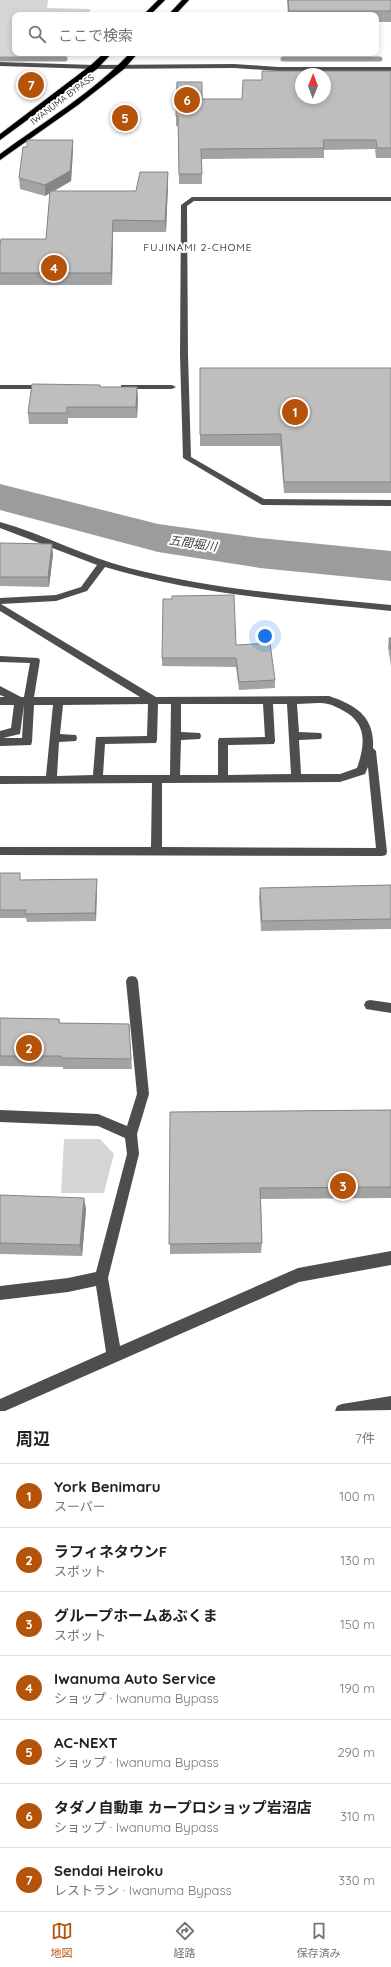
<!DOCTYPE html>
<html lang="ja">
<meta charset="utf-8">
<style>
:root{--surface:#fff;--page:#f6f6f6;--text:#202124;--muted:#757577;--line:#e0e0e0;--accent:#b45309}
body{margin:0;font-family:Quicksand,"Noto Sans JP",sans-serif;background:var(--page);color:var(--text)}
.compass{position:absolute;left:295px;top:68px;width:36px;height:36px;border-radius:50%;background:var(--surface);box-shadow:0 2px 6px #0003;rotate:1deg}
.you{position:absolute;left:265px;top:636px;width:14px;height:14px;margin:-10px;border:3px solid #fff;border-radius:50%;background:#1a73e8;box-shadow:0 0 0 6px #1a73e833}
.badge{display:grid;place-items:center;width:26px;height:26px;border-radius:50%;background:var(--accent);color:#fff;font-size:13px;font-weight:700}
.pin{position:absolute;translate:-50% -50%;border:2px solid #fff;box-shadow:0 1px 4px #0006}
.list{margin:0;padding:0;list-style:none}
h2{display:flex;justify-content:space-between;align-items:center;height:52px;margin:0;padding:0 16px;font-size:17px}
h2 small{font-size:13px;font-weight:400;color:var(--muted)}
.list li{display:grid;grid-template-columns:26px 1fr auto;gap:12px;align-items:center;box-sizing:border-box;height:64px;padding:0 16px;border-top:1px solid var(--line)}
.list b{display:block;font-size:15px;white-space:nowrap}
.list p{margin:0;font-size:13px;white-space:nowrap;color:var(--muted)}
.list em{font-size:13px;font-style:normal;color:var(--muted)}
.icon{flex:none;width:22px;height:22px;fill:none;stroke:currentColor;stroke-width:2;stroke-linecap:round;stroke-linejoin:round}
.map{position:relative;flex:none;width:391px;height:1411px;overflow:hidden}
.search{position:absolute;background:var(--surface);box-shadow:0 2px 6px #0003;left:12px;right:12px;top:12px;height:44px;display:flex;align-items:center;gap:10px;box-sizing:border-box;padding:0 14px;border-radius:8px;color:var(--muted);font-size:15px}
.sheet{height:500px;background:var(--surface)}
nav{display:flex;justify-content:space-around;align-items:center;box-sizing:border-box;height:56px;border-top:1px solid var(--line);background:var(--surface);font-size:11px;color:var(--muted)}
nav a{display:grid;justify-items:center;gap:2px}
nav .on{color:var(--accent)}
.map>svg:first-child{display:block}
</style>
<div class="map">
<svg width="391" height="1411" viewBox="0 0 391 1411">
<rect width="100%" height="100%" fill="#fff"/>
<path fill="#d5d5d5" d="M0,0H48L47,8L90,9V15H15V53H79L67,57H0Z
M64,1139H100L114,1154L104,1193H61Z"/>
<path fill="#9c9c9c" d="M308,545L391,553V577L304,568Z"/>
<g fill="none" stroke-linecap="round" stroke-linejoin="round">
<path stroke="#9c9c9c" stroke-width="5" d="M0,59H65
M283,59H380"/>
<path fill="#9c9c9c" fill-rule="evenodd" d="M0,484L158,524L260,538L391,551V581L260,568L158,552L0,510Z"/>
<g stroke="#dbdbdb" stroke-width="2">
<path id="highway" d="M158,0H165L150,15H143Z
M182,0H189L175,15H168Z
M104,53H112L97,69L0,140V134L91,65Z
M130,53H138L124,69L78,105L0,160V154C42,123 95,91 130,53Z"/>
</g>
<path fill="#4e4e4e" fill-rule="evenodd" d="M0,62L94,65L234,64L278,67H391V71H278L234,68L94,69L0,66Z
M192,197H391V201H194L187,206L188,355L191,457L264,499L391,500V506L262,505L183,458L180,355L181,205Z
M0,385H44L48,387L44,389H0Z
M121,385H172L176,387L172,389H121Z
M0,522C44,534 85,557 129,568C214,590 304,596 391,605V611C295,601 197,595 105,567L87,591L56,601L1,604L156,697L329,696C356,705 375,717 373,748L376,751L387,852L386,855L382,856L0,855V847H151L152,783L0,784V776H46L53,705H34L32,742L31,745L0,746V731L11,728L14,705H0V697H5L0,695V686L21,697H24L30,663L0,662V656L38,658L40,660L34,697H140L0,611V598L56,595L81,587L97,565L0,528ZM148,704L147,736L96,737L93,775L57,776L59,742L76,741L77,738L76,735L60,734L63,705ZM158,704H171L170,775H103L105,744L156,743L157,740ZM181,704H263L265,737L219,738L218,741V775H180L181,740L200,739L201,736L200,733L181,732ZM273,704H287L291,774L228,775V745L274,744L275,741ZM297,704C307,704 319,702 328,704C333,705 338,708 342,710C368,723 365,745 357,768L340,774H301L299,740L321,739L322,736L321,733L299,732ZM24,705L22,738H3L20,734ZM368,767L376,848L162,847V783L340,782L365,774Z
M132,976L136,977L138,981L149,1094L137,1134L139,1154L108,1278L120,1346L298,1268L391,1251V1265L299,1282L5,1411H0V1399L106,1352L96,1286L68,1292L0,1300V1286L68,1278L96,1272L127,1154L125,1138L98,1126L0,1122V1110L98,1114L127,1126L137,1094L126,981L128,977Z
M370,1000L391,1003V1013L366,1009L364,1005L366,1001Z
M391,1396V1410L335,1411L337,1406L342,1404Z"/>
<use href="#highway" fill="#000" fill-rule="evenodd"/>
</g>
<path fill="#a3a3a3" d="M287,0H391V22H376V15H288Z
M262,71H391V158H376L375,149L324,150V158L202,159V184H179L178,126H176V116L202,99H242L262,80Z
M73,150L71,181L54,191H136L168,184L166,232H113L112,285H0V246L46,239L50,193L45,196L20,189L19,178Z
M200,368H391V493H284L280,446H200Z
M100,387L138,398L137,418H68V424H29L28,413Z
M0,543L53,554L49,587L0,586Z
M389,638H391V666L388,647Z
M236,645L275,680V688L239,690L236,667L162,666V658Z
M0,873L21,880L97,879V887L96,921L27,922L26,918H0Z
M391,885V929L261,931L259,898L260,888Z
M0,1018L59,1019L60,1023L129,1024L132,1069H63V1067L0,1066Z
M391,1110V1198L261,1199L262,1243L261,1253L170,1254V1112Z
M0,1195L86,1209L82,1256L0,1254Z"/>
<path fill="#858585" d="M73,140V150L71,181L45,196V185Z
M168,172V184L166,232L165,221Z
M113,220V232L112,285L111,273Z
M137,387L138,398L137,418L136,407Z
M52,544L53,554L49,587L48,577Z
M97,879V887L96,921L95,913Z
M84,1198L86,1209L82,1256L80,1245Z"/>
<path fill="#bebebe" stroke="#858585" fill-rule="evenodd" d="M288,0H391V11H289Z
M262,71H391V148H377L376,140H323L324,148L201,149L202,174H179L178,116H176L177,82H202V99H242L243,80H262ZM301,74H325V98H301Z
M27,140H73L70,171L45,185L19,178L23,147H27Z
M140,172H168L165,221L113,220L111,273H0V246L1,239H46L50,191H136Z
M200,368H391V482H284L281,434L200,435Z
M32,384L100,385V387H137L136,407H67V413H28Z
M0,543L52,544L48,577H0Z
M234,595L236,645L270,643L275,680L239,682L236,658H162L163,599H172V596Z
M389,638H391V650Z
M0,873H20V880L97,879L95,913L25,914L26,910H0Z
M391,885V919L262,921L260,888Z
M0,1018L59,1019V1023L129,1024L131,1059L61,1058V1056H0Z
M391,1110V1187L260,1188L262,1243L169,1244L170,1112Z
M0,1195L84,1198L80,1245L0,1243Z"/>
<g text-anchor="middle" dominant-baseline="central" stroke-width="4" stroke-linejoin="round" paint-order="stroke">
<g font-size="9" fill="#000" stroke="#fff">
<text transform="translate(62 99) rotate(-37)">IWANUMA BYPASS</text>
</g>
<g font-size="10" letter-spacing="1" fill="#000" stroke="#fff">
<text x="198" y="247">FUJINAMI 2-CHOME</text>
</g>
<g font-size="12" font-style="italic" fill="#3d3d3d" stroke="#fff">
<text transform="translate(193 543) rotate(8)">五間堀川</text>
</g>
</g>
</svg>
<svg class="compass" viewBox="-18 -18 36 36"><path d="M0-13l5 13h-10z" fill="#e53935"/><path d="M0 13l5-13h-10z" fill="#757577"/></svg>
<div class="you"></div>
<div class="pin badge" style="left:295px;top:412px">1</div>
<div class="pin badge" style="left:29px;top:1048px">2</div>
<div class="pin badge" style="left:343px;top:1186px">3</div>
<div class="pin badge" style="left:54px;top:268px">4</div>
<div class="pin badge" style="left:125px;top:118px">5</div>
<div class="pin badge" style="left:187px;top:100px">6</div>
<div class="pin badge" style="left:31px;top:85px">7</div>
<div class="search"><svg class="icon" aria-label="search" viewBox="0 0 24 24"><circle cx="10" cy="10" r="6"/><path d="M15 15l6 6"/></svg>ここで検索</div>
</div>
<section class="sheet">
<h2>周辺<small>7件</small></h2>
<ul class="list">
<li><span class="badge">1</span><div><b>York Benimaru</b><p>スーパー</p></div><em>100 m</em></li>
<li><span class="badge">2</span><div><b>ラフィネタウンF</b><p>スポット</p></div><em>130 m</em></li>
<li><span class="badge">3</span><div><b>グループホームあぶくま</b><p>スポット</p></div><em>150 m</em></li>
<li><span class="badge">4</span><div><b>Iwanuma Auto Service</b><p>ショップ · Iwanuma Bypass</p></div><em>190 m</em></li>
<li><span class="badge">5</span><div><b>AC-NEXT</b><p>ショップ · Iwanuma Bypass</p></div><em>290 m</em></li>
<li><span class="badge">6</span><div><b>タダノ自動車 カープロショップ岩沼店</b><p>ショップ · Iwanuma Bypass</p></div><em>310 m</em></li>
<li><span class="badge">7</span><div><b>Sendai Heiroku</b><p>レストラン · Iwanuma Bypass</p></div><em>330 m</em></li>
</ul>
</section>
<nav>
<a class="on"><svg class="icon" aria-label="map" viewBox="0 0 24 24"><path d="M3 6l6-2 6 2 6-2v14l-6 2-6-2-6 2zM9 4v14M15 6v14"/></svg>地図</a>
<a><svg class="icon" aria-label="directions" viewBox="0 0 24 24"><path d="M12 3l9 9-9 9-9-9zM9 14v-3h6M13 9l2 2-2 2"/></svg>経路</a>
<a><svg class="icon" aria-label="saved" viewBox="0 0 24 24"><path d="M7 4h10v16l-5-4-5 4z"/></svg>保存済み</a>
</nav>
